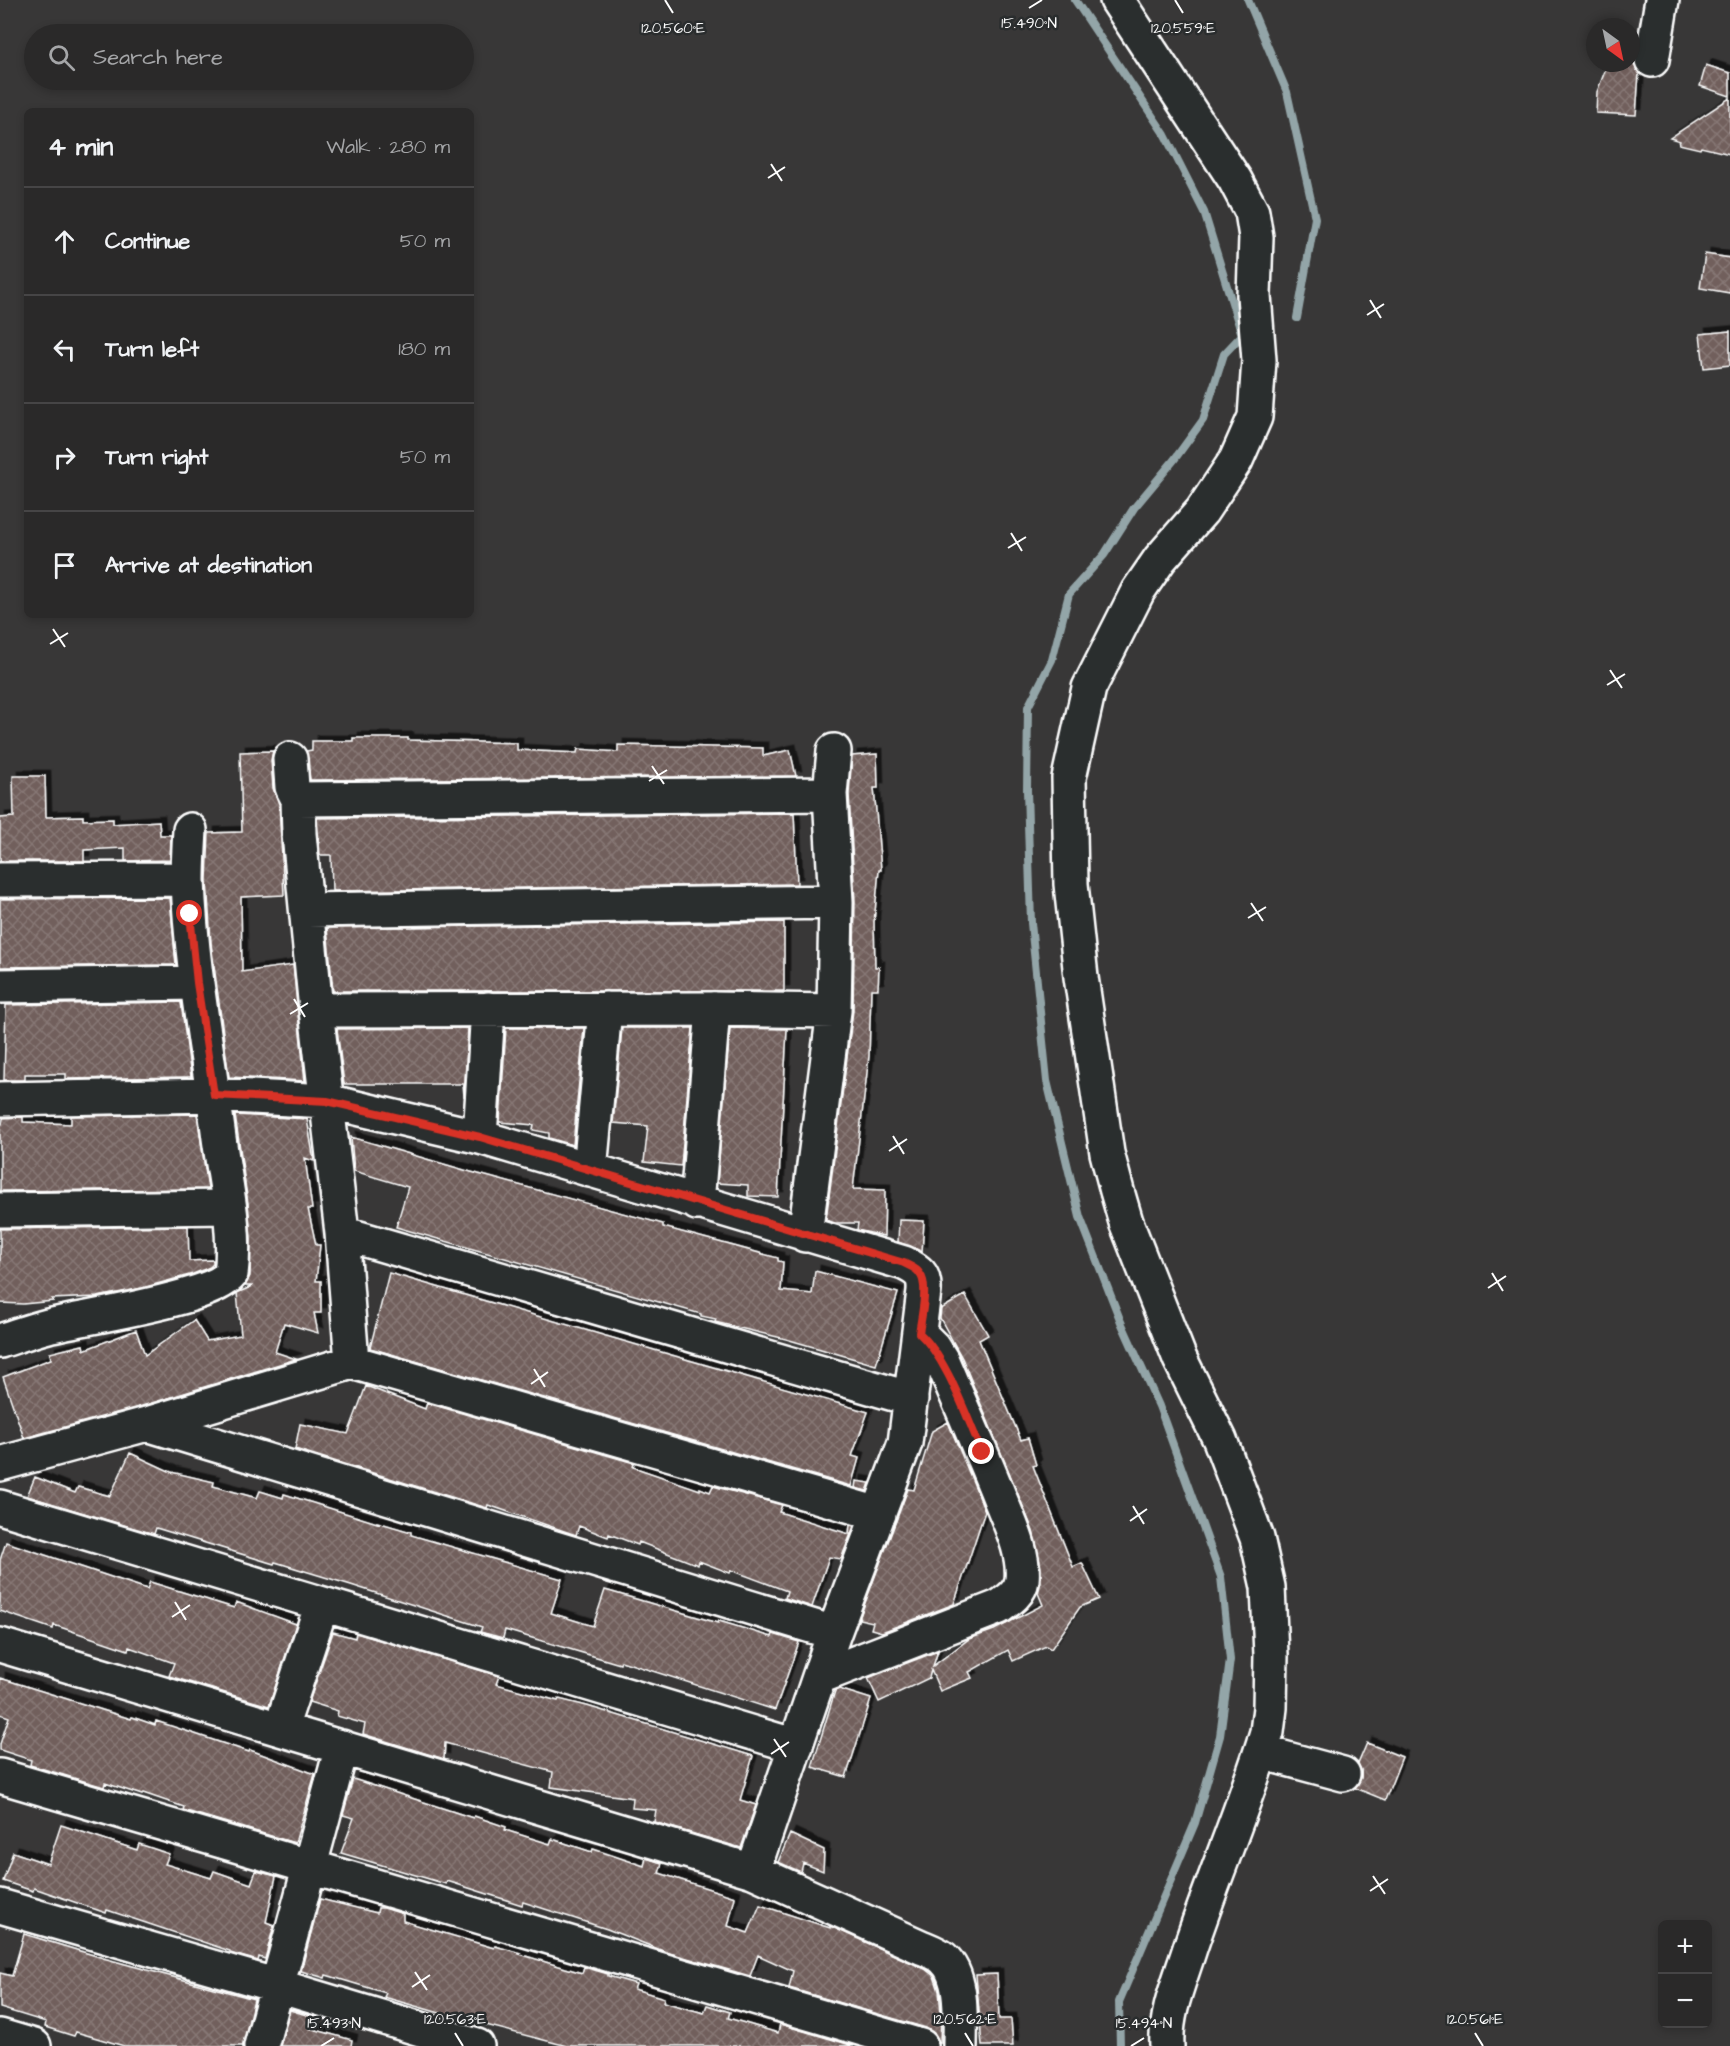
<!DOCTYPE html>
<meta charset="utf-8">
<style>
:root{--surface:#2a2929;--page:#363535;--text:#f1f3f6;--muted:#a5a6a8;--line:#464546}
body{margin:0;font-family:"Architects Daughter",sans-serif;background:var(--page);color:var(--text)}
.controls{position:absolute;right:18px;bottom:18px;display:grid;overflow:hidden;border-radius:9px;box-shadow:0 3px 9px #0003}
.controls button{width:54px;height:54px;display:grid;place-items:center;padding:0;border:0;border-bottom:2px solid var(--line);background:var(--surface);color:var(--text);font:30px sans-serif}
.compass{position:absolute;left:1586px;top:18px;width:54px;height:54px;border-radius:50%;background:var(--surface);box-shadow:0 3px 9px #0003;rotate:147deg}
.stop{position:absolute;width:18px;height:18px;margin:-14px;border:4px solid #d93025;border-radius:50%;background:#fff}
.stop.end{background:#d93025;border-color:#fff;box-shadow:0 2px 6px #0008}
.list{margin:0;padding:0;list-style:none}
h2{display:flex;justify-content:space-between;align-items:center;height:78px;margin:0;padding:0 24px;font-size:26px}
h2 small{font-size:20px;font-weight:400;color:var(--muted)}
.list li{display:grid;grid-template-columns:39px 1fr auto;gap:18px;align-items:center;box-sizing:border-box;height:108px;padding:0 24px;border-top:2px solid var(--line)}
.list b{display:block;font-size:22px;white-space:nowrap}
.list em{font-size:20px;font-style:normal;color:var(--muted)}
.icon{flex:none;width:33px;height:33px;fill:none;stroke:currentColor;stroke-width:2;stroke-linecap:round;stroke-linejoin:round}
.map{position:relative;flex:none;width:1730px;height:2046px;overflow:hidden}
.search{position:absolute;background:var(--surface);box-shadow:0 3px 9px #0003;left:24px;top:24px;width:450px;height:66px;display:flex;align-items:center;gap:15px;box-sizing:border-box;padding:0 21px;border-radius:33px;color:var(--muted);font-size:22px}
.panel{position:absolute;background:var(--surface);box-shadow:0 3px 9px #0003;left:24px;top:108px;width:450px;height:510px;border-radius:9px}
.map>svg:first-child{display:block}
</style>
<div class="map">
<svg width="1730" height="2046" viewBox="0 0 1730 2046">
<defs>
<pattern id="building-cross-hatch" width="8" height="8" patternUnits="userSpaceOnUse" patternTransform="scale(1.5)"><rect width="8" height="8" fill="#715f5b"/><path d="M0 0l8 8M0 8l8-8" fill="none" stroke="#867774"/></pattern>
<filter id="shadow"><feDropShadow dx="5.5" dy="-5.5" stdDeviation="0" flood-color="#0009"/></filter>
</defs>
<rect width="100%" height="100%" fill="#383737"/>
<filter id="ink" filterUnits="userSpaceOnUse"><feTurbulence type="fractalNoise" baseFrequency=".0167" numOctaves="2"/><feDisplacementMap in="SourceGraphic" scale="12" xChannelSelector="R" yChannelSelector="G"/><feConvolveMatrix kernelMatrix="1 2 1 2 8 2 1 2 1" color-interpolation-filters="sRGB"/></filter>
<g filter="url(#ink)">
<g fill="none" stroke-linecap="round" stroke-linejoin="round">
<path stroke="#93a5a8" stroke-width="8" d="M1075,0L1165,135L1204,212L1242,335L1224,354L1203,420L1174,460L1134,508L1104,555L1069,594L1052,660L1028,707L1027,790L1031,923L1047,1081L1080,1217L1121,1322L1159,1406L1221,1577L1230,1660L1220,1736L1195,1823L1119,2002L1120,2046
M1248,0L1287,92L1315,218L1297,318"/>
</g>
<path fill="url(#building-cross-hatch)" stroke="#fff" stroke-width="1.5" filter="url(#shadow)" d="M1608,63H1630L1634,65L1639,73L1636,115L1596,113L1597,92Z
M1706,65L1730,73V96L1700,86Z
M1730,98V154L1701,147L1700,149L1679,144L1680,141L1670,138Z
M1705,254L1730,258V293L1700,288Z
M1730,331V365L1704,368L1700,334Z
M353,738H408V740L517,743V750L577,753L578,749L618,752V745L763,748V756L790,750L796,776L310,780L306,751L312,750V741H353Z
M273,751L271,760L273,788L279,804L284,895L241,897L242,972L293,965L305,1081L229,1077L211,943L207,880L209,833L242,832L240,752Z
M877,754L878,788H874L881,870H879L874,922L875,967H879L878,989H871L869,1056L853,1189L885,1190L884,1236L857,1230L858,1223H835L826,1220L853,1011L855,901L849,794L852,756Z
M13,776H45L46,817L83,816V820L113,819V824L159,821L160,835H171L170,860L125,861V848L84,850V861H0V818L14,817Z
M794,813L797,884L332,891L331,855H320L317,818Z
M170,898L176,965L0,967V899Z
M784,922V991H333L327,928Z
M181,1002L191,1077L66,1079V1074H25V1080H4L6,1005Z
M468,1028L464,1097L463,1084H344L337,1029Z
M506,1028H584L573,1145L549,1138V1133L533,1130L534,1125L500,1122Z
M622,1028H693L681,1166L644,1162L648,1126L613,1123Z
M730,1028L787,1029L778,1197L748,1196V1185L717,1183Z
M197,1114L208,1189L0,1191V1124H2L3,1118L23,1117V1122L71,1124V1116Z
M235,1115L307,1119L314,1161L305,1158L312,1209H308L316,1245H320L316,1281H321V1313H314L318,1333L284,1323L275,1352L296,1359L142,1406L24,1438L3,1377L51,1359L50,1353L83,1345L84,1350L136,1330L145,1355L194,1320L207,1341L241,1335L237,1293L253,1286H245L250,1276L251,1239L248,1203Z
M351,1137L471,1172L663,1224V1227L778,1258V1261L783,1262L781,1291L812,1294L815,1271L898,1293L876,1365L786,1339L715,1322L716,1319L701,1316V1314L396,1227L408,1187L354,1171Z
M899,1220L924,1221L922,1252L898,1242Z
M188,1226L189,1261L213,1260V1264L210,1267L193,1274L142,1288L97,1297L52,1299L53,1301L23,1304L0,1303V1229Z
M389,1273L868,1412L852,1456L859,1458L851,1486L370,1348Z
M965,1295L988,1335L979,1340L1021,1440L1028,1438L1036,1465L1033,1466L1073,1567L1082,1563L1099,1599L1080,1607L1051,1649L1046,1646L1013,1661L1008,1650L969,1672L972,1678L940,1691L931,1670L929,1678L879,1702L868,1678L938,1651L933,1666L969,1639L994,1630L1043,1605L1038,1593L1041,1582V1567L1033,1531L962,1358L940,1318L941,1309Z
M366,1386L425,1409L427,1403L634,1463L633,1467L700,1490V1488L710,1492L713,1486L782,1505L779,1512L849,1534L850,1525L854,1526L841,1559L829,1557L812,1607L785,1598L787,1591L731,1570L730,1573L699,1561L698,1565L639,1542L638,1545L609,1534L608,1537L579,1526L576,1535L488,1505L487,1508L295,1449L300,1424L348,1434Z
M948,1422L985,1511L954,1604L882,1632L871,1629L873,1622L859,1619L908,1489L914,1490L932,1431Z
M130,1453L171,1472L214,1482L213,1486L257,1498L260,1491L283,1498L284,1494L377,1523V1522L411,1532V1535L562,1579L551,1613L593,1626L605,1590L718,1623L719,1621L772,1637L773,1634L799,1642L775,1710L621,1661L620,1664L505,1630L503,1638L480,1632L482,1627L351,1585L275,1562L274,1564L156,1528L154,1534L27,1496L35,1477L75,1493L78,1487L110,1496Z
M856,1481L870,1483L867,1491L855,1488Z
M6,1542L147,1589L150,1582L234,1608L236,1602L296,1624L269,1706L169,1676L174,1663L129,1647L128,1650L54,1625L53,1629L0,1611V1560Z
M333,1632L355,1638L356,1633L499,1676L496,1684L558,1701L559,1699L587,1706L753,1756L740,1800L756,1805L741,1848L654,1822L656,1810L632,1808L633,1798L551,1787L553,1772L445,1743L444,1759L363,1734L365,1724L337,1716L338,1711L309,1702Z
M0,1678L131,1719L132,1717L155,1725L156,1721L249,1752L250,1750L315,1774L295,1843L183,1810L184,1807L143,1793L142,1795L105,1783L104,1787L30,1765L31,1760L0,1750V1744L9,1717L0,1714Z
M839,1689L871,1699L846,1777L812,1767L835,1691Z
M1367,1743L1402,1757L1385,1800L1355,1788L1361,1778V1770L1358,1764Z
M353,1779L473,1818L474,1816L506,1827L505,1830L550,1844L552,1839L592,1852L593,1849L644,1866L646,1858L662,1863L659,1873L735,1897L728,1926L748,1933L760,1905L830,1928V1926L925,1969L934,1976L939,1991L941,2013L940,2044L935,2034L926,2028L789,1988L793,1971L758,1955L750,1976L666,1952L607,1929L523,1902L522,1905L447,1881L446,1884L341,1853L354,1818L343,1815Z
M61,1825L137,1850L139,1844L169,1854L165,1864L211,1878L214,1871L251,1884L256,1871L276,1876L266,1922L274,1925L265,1959L259,1957L258,1961L230,1953V1951L107,1910L106,1913L34,1888L33,1891L3,1881L13,1852L48,1864Z
M790,1834L824,1850L823,1871L803,1863L801,1872L778,1862Z
M320,1899L377,1913L378,1908H384L403,1914V1921L494,1948L495,1946L520,1953L519,1954L582,1973L584,1967L608,1974V1976L636,1984L634,1989L664,1998L663,2002L704,2013L707,2005L730,2012L728,2018L778,2033L780,2024L854,2046H567L443,2014L384,1997L386,1993L326,1975L325,1978L301,1971Z
M24,1934L103,1958L254,1999L243,2046H124L76,2032L74,2036L45,2027L46,2022L0,2008V1973L12,1976Z
M997,1974L999,2019H1011L1013,2046H982L976,1975Z
M290,2010L313,2017L309,2028L352,2040L351,2046H280Z"/>
<g fill="none" stroke-linecap="round" stroke-linejoin="round">
<g stroke="#fff" stroke-width="38">
<path id="minor" d="M1117,0L1235,180L1252,212L1256,237L1254,295L1259,360L1255,417L1236,460L1202,511L1160,559L1138,591L1089,688L1069,778L1071,884L1081,977L1107,1153L1117,1191L1126,1222L1180,1359L1220,1440L1257,1538L1268,1587L1271,1655L1270,1708L1267,1732C1245,1805 1214,1876 1190,1948C1180,1980 1165,2013 1167,2046
M1652,60L1662,0
M290,759L292,787L298,799L299,834L316,1010L342,1233L352,1362
M298,799L830,794
M0,880L188,879
M307,910L836,902
M0,986L197,983
M316,1010L713,1009L834,1011
M0,1099L214,1095L327,1101L480,1137L904,1263C918,1270 925,1274 924,1291L905,1443L834,1633L753,1871
M480,1137L488,1009
M590,1170L605,1009
M697,1203L713,1009
M0,1210L229,1207
M342,1233L911,1399
M805,1235L834,1011L836,902L830,794L834,751
M0,1341C16,1336 32,1330 48,1326C85,1317 212,1299 231,1274C237,1230 225,1182 219,1138C208,1052 191,967 188,880C188,864 189,847 190,830
M147,1424L834,1633
M0,1464L147,1424L352,1362L879,1514
M0,1507L796,1746
M0,1645L753,1871L921,1947C928,1950 937,1953 943,1958C964,1976 960,2021 960,2046
M819,1677L999,1607C1009,1600 1020,1593 1022,1580C1025,1552 1009,1522 999,1496C981,1451 961,1406 942,1361L934,1348L919,1333
M281,1728L322,1604
M1261,1752L1343,1774
M0,1776L921,2046
M0,1906L278,1986L477,2046
M0,2036L34,2046
M261,2046L342,1747"/>
</g>
<use href="#minor" stroke="#2a2d2e" stroke-width="33"/>
</g>
</g>
<g fill="none" stroke-linecap="round" stroke-linejoin="round" filter="url(#ink)">
<path stroke="#d93025" stroke-width="8" d="M190,914L197,983L214,1095L327,1101L480,1137L904,1263C909,1266 917,1268 920,1274C929,1285 921,1319 919,1333C947,1358 966,1416 982,1452"/>
</g>
<path fill="none" stroke="#fff" stroke-width="2" d="M665,0L673,13M1175,0L1183,13M1029,8L1042,0M771,164L782,181M768,178L785,167M1370,300L1381,318M1367,315L1384,304M1011,533L1022,551M1008,548L1026,537M53,629L65,647M50,644L68,633M1610,670L1622,688M1607,685L1625,674M652,766L664,784M649,781L667,770M1251,903L1263,921M1248,918L1266,907M294,999L305,1017M290,1014L308,1003M893,1136L904,1154M889,1151L907,1139M1492,1273L1503,1291M1488,1288L1506,1276M534,1369L545,1387M531,1384L548,1372M1133,1506L1144,1524M1130,1521L1147,1509M175,1602L186,1620M172,1617L190,1605M774,1739L786,1757M771,1754L789,1742M1373,1876L1385,1894M1370,1891L1388,1879M415,1972L427,1990M412,1987L430,1975M455,2033L463,2046M965,2033L973,2046M1475,2033L1483,2046M321,2046L334,2038M1131,2046L1144,2038"/>
<g font-size="15" text-anchor="middle" fill="#fff" stroke="#2a2d2e" stroke-width="5" stroke-linejoin="round" paint-order="stroke">
<text x="1029" y="28">15.490°N</text>
<text x="673" y="33">120.560°E</text>
<text x="1183" y="33">120.559°E</text>
<text x="455" y="2024">120.563°E</text>
<text x="965" y="2024">120.562°E</text>
<text x="1475" y="2024">120.561°E</text>
<text x="334" y="2028">15.493°N</text>
<text x="1144" y="2028">15.494°N</text>
</g>
</svg>
<div class="controls">
<button>+</button>
<button>−</button>
</div>
<svg class="compass" viewBox="-18 -18 36 36"><path d="M0-13l5 13h-10z" fill="#e53935"/><path d="M0 13l5-13h-10z" fill="#a5a6a8"/></svg>
<div class="stop" style="left:190px;top:914px"></div>
<div class="stop end" style="left:982px;top:1452px"></div>
<div class="search"><svg class="icon" aria-label="search" viewBox="0 0 24 24"><circle cx="10" cy="10" r="6"/><path d="M15 15l6 6"/></svg>Search here</div>
<section class="panel">
<h2>4 min<small>Walk · 280 m</small></h2>
<ul class="list">
<li><svg class="icon" aria-label="ahead" viewBox="0 0 24 24"><path d="M12 20V5M6 11l6-6 6 6"/></svg><div><b>Continue</b></div><em>50 m</em></li>
<li><svg class="icon" aria-label="left" viewBox="0 0 24 24"><path d="M17 20v-9H6M10 6l-5 5 5 5"/></svg><div><b>Turn left</b></div><em>180 m</em></li>
<li><svg class="icon" aria-label="right" viewBox="0 0 24 24"><path d="M7 20v-9h11M14 6l5 5-5 5"/></svg><div><b>Turn right</b></div><em>50 m</em></li>
<li><svg class="icon" aria-label="arrive" viewBox="0 0 24 24"><path d="M6 21V4h12l-3 4 3 4H6"/></svg><div><b>Arrive at destination</b></div></li>
</ul>
</section>
</div>
